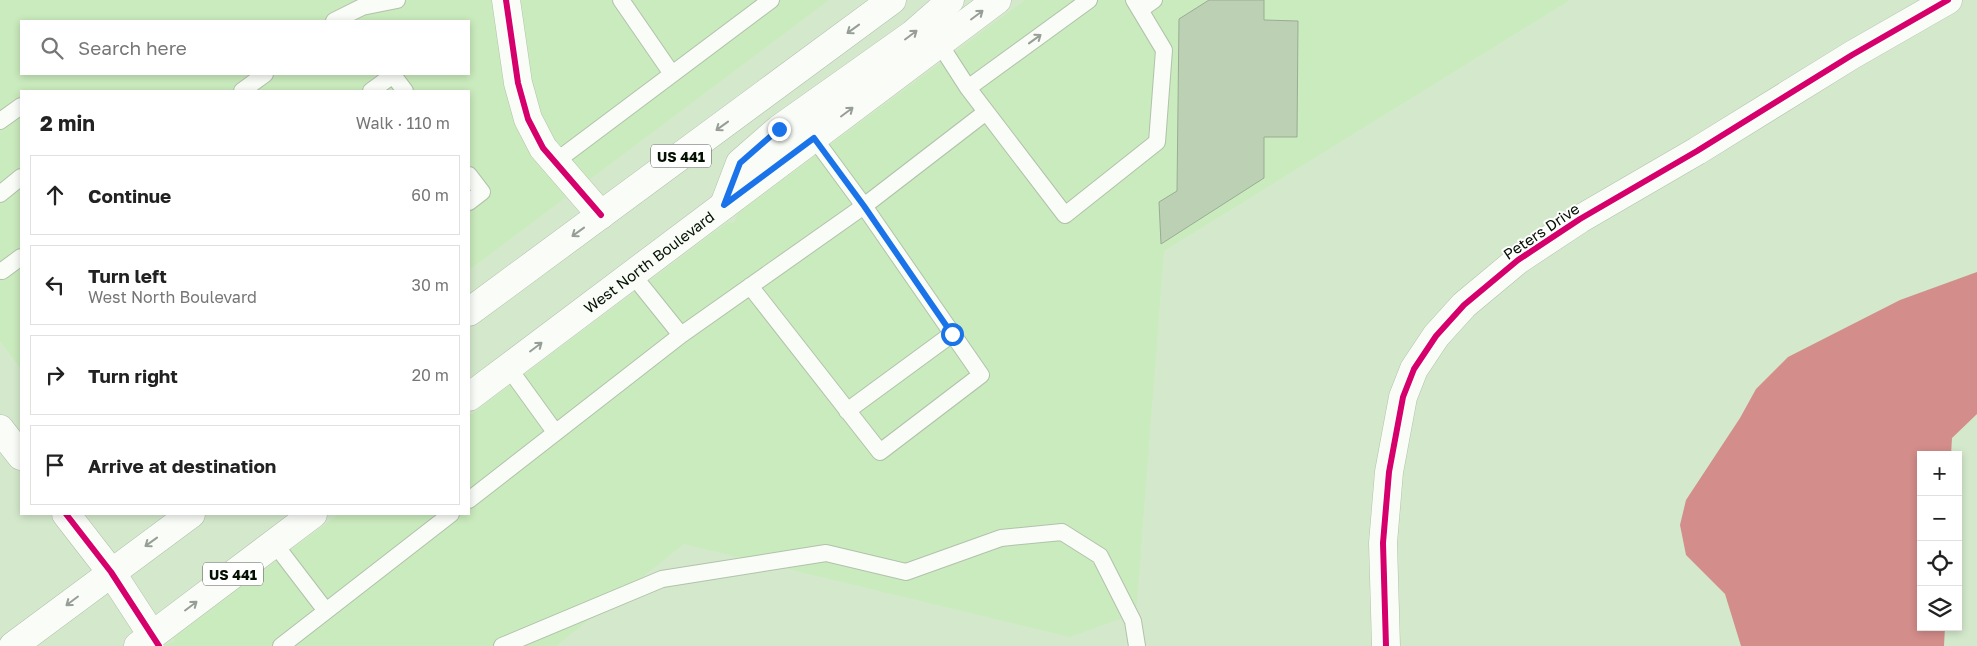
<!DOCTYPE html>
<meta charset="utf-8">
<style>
:root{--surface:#fff;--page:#f6f6f6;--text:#222;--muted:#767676;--line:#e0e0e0}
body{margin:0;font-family:"Golos Text",sans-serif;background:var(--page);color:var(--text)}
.controls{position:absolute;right:15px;bottom:15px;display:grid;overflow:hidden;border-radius:0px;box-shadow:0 2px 8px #0003}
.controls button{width:45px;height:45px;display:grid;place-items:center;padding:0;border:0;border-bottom:1px solid var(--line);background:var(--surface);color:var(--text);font:25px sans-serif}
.stop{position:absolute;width:15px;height:15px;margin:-11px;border:4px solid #1a73e8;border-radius:50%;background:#fff}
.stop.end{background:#1a73e8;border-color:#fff;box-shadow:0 1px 5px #0008}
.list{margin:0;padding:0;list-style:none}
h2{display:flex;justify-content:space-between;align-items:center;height:65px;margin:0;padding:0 20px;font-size:21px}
h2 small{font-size:16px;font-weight:400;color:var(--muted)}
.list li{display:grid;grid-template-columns:32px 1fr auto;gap:15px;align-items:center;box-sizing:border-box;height:80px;margin:0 10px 10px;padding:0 10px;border:1px solid var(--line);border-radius:0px}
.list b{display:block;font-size:19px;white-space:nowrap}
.list p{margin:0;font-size:16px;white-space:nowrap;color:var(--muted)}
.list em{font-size:16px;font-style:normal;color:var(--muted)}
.icon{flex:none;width:28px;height:28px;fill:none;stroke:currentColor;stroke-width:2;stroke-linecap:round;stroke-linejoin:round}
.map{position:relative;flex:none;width:1977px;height:646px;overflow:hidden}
.search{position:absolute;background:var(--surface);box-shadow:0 2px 8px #0003;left:20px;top:20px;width:450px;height:55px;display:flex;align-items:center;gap:12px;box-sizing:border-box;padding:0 18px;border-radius:0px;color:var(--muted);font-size:19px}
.panel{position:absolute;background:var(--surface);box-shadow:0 2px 8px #0003;left:20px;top:90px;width:450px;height:425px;border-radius:0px}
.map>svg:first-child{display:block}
</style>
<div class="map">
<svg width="1977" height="646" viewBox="0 0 1977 646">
<rect width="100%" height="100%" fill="#d4e9cc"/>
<path fill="#caebbd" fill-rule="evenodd" d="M0,0H829L469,270V91H21V369L0,341ZM21,21H469V74H21Z
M1025,0H1570L1164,251L1136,613L1070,637L684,544L556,646H163L175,641L173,638L339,514H469V416L728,222L734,223L738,213Z"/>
<path fill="#d38d8a" d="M1977,272V414L1952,438L1951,455H1921V627H1945L1944,646H1741L1725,594L1686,555L1680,525L1686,500L1740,418L1756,389L1788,357L1900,300Z"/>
<path fill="#bcd1b3" stroke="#9bab95" d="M1209,0H1264V20L1298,21L1297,137H1264V178L1161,244L1159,202L1177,191L1179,19Z"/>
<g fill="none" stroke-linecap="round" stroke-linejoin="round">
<g stroke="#b1c2ab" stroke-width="18">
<path id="service" d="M621,0L672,74
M1140,10L1154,0
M334,21L362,7L397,0
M939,43L968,88L1065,215L1157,142L1164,50L1134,0
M968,88L1089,0
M242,91L265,74
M371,91L393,75L405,91
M0,121L21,106
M555,162L771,0
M469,175L482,192L469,202
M0,194L21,177
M2,271L21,257
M632,274L681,335
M750,286L880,452L981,375L864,206L814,138
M508,367L555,432
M847,411L952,334
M469,500L681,335L864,206L986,112
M274,543L326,611
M281,646L451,514
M502,646L662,579L826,553L906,572L1001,538L1062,532L1100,556L1133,621L1137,646"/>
</g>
<g stroke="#b1c2ab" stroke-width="29">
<path id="minor" d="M506,0L518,83L528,119L543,148L601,215
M1386,646L1383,543L1389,472L1403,397L1414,369L1436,336L1464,305L1518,260L1580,219L1697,151L1852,55L1948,0"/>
</g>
<g stroke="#b1c2ab" stroke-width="29">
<path id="tertiary" d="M0,429L21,456
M66,514L111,572L152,635"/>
</g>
<g stroke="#b1c2ab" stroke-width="29">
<g id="primary">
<path d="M724,205L740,163L779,129L913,34L946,5L950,0"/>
<path d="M469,312L892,0"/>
<path id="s1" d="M469,397L997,0"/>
<path d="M13,646L191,514"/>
<path d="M138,646L313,514"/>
</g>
</g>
<use href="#service" stroke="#f9fcf7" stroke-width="16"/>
<use href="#minor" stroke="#f9fcf7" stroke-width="28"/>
<use href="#tertiary" stroke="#f9fcf7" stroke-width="28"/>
<use href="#primary" stroke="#f9fcf7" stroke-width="28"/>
<g stroke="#fff" stroke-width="9">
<path id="cycleway" d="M506,0L518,83L528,119L543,148L601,215
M66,514L111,572L159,646
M1386,646L1383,543L1389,472L1403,397L1414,369L1436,336L1464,305L1518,260L1580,219L1697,151L1852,55L1948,0"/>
</g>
<use href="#cycleway" stroke="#d6006c" stroke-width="6"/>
</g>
<defs><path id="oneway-shaft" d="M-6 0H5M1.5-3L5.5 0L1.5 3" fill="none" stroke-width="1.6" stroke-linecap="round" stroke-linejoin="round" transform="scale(1.25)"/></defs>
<g stroke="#979e95">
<use href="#oneway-shaft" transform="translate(977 15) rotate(-37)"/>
<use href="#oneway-shaft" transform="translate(853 29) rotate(144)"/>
<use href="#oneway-shaft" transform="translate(911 35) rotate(-37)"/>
<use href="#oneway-shaft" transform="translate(1035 39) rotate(-36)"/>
<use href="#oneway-shaft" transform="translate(847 112) rotate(-37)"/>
<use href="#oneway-shaft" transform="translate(722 126) rotate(144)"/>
<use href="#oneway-shaft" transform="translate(578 232) rotate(144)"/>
<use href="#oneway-shaft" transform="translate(536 347) rotate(-37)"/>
<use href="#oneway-shaft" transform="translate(151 542) rotate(144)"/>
<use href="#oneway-shaft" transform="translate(72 601) rotate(143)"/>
<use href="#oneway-shaft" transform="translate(191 606) rotate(-37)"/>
</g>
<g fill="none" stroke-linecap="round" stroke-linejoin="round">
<path stroke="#1a73e8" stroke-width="6" d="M779,129L740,163L724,205L814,138L864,206L952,334"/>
</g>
<g text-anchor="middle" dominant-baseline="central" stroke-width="4" stroke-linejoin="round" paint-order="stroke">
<g fill="#fff" stroke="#50584e" stroke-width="1">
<rect x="651" y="144.5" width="60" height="23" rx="4"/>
<rect x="203" y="562.5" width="60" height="23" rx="4"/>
</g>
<g font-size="14" font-weight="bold" fill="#051102">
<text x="681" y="156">US 441</text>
<text x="233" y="574">US 441</text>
</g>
<g font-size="15" fill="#051102" stroke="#fff">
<text transform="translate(1541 231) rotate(-34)">Peters Drive</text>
<text stroke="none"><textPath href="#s1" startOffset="225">West North Boulevard</textPath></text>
</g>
</g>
</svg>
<div class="controls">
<button>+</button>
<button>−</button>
<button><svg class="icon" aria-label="locate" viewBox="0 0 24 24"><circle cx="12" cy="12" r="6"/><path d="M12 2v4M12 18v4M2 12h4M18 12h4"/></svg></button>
<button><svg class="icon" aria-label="layers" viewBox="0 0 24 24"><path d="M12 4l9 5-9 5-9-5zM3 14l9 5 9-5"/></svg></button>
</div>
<div class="stop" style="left:952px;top:334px"></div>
<div class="stop end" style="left:779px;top:129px"></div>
<div class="search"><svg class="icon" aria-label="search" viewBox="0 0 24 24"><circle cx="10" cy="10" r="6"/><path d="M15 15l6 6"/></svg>Search here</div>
<section class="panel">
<h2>2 min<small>Walk · 110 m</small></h2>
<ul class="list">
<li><svg class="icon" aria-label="ahead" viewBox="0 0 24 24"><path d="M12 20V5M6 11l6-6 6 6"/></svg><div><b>Continue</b></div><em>60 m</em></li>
<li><svg class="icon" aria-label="left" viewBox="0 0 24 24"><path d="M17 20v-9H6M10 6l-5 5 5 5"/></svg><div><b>Turn left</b><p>West North Boulevard</p></div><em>30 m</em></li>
<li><svg class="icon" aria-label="right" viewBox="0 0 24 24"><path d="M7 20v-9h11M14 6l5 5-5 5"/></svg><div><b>Turn right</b></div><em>20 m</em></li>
<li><svg class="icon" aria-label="arrive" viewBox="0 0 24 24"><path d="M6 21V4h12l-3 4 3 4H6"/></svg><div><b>Arrive at destination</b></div></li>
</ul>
</section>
</div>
